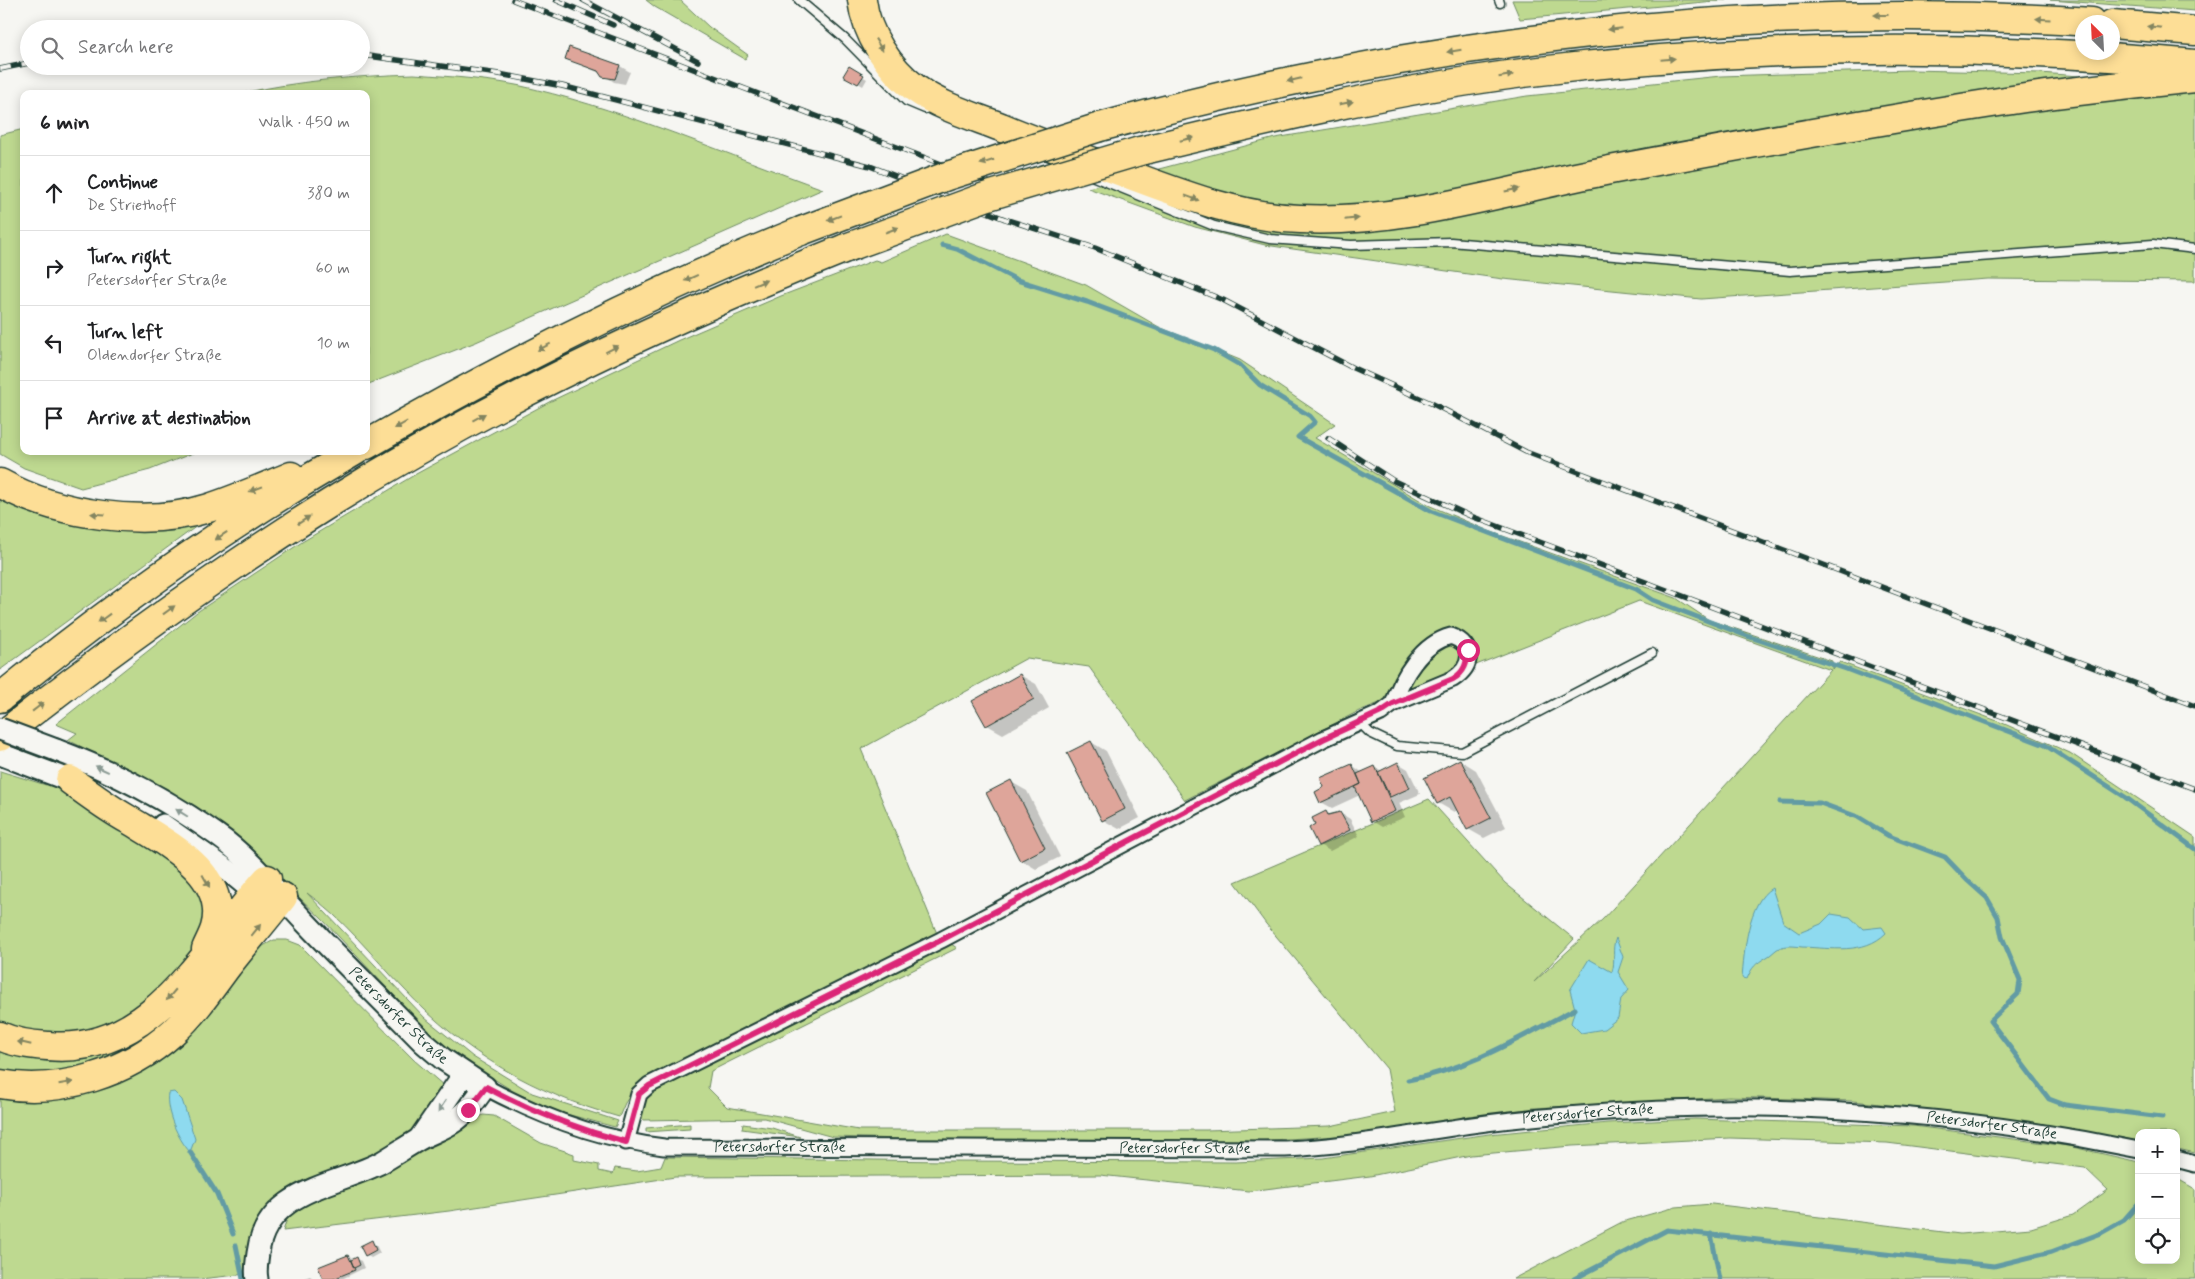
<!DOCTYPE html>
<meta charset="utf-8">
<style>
:root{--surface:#fff;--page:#f6f6f6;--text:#202124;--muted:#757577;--line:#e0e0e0}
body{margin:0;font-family:Mynerve,sans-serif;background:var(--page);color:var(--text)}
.controls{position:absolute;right:15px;bottom:15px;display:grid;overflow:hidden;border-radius:10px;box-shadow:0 2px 12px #0003}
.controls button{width:45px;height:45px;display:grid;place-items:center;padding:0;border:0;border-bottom:1px solid var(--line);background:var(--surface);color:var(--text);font:25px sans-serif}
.compass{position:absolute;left:2075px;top:15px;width:45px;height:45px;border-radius:50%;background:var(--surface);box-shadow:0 2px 12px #0003;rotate:336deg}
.stop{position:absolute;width:15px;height:15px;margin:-11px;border:4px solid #db2777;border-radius:50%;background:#fff}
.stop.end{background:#db2777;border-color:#fff;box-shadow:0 1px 5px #0008}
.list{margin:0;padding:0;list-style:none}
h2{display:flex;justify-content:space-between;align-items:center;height:65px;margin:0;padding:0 20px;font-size:21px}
h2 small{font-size:16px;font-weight:400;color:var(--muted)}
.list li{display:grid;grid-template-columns:32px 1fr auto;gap:15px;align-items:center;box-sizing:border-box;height:75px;padding:0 20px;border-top:1px solid var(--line)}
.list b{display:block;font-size:19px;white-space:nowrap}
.list p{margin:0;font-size:16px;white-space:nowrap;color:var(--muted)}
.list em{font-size:16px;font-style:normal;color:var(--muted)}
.icon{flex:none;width:28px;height:28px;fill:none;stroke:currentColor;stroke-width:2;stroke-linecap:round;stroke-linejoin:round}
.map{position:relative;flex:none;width:2195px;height:1279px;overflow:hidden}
.search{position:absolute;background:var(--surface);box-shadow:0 2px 12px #0003;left:20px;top:20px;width:350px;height:55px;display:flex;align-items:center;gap:12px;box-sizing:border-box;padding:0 18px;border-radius:28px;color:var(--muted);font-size:19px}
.panel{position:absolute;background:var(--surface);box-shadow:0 2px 12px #0003;left:20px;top:90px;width:350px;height:365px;border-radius:10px}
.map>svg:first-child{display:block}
</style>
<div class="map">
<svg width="2195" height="1279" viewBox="0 0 2195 1279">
<rect width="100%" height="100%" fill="#f6f6f2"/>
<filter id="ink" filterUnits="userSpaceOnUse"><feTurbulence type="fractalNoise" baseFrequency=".02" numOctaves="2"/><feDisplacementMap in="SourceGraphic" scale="10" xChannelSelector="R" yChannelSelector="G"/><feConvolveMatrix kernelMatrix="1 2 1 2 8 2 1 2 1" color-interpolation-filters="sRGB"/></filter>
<g filter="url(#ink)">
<path fill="#bed990" stroke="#6e8b62" d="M646,0H680L709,27L748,55L745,59L655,7Z
M1512,0H1726L1520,19Z
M2050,0H2195V11Z
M1911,70L2040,73L2195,85V281L1988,279L1701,299L1503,279L1265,245L1195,227L1088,188L1275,138L1527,96L1721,76Z
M414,74C454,77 494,79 534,89C633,113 728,155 823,189L476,342L366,385V94H238C297,81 354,76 414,74Z
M24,129V451H198L150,470L81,488L24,468L0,454V135Z
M946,234L1086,285L1159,327L1240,360L1335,424L1315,438L1428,505L1489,531L1676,598L1709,620L1832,661V669L1840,662L2000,722L2070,753L2195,837V1153L2178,1149L2176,1133H2139V1141L2015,1120L1946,1111L1853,1101L1729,1097L1534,1108L1354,1135L1254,1141H971L833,1137L764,1118L643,1120C636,1108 648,1097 656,1090L948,942L957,948L711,1071L708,1088L727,1107L859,1130H1206L1330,1126L1395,1112L1387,1069L1266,924L1235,882L1429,799L1505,883L1574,939L1534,982L1603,919L1831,670L1639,601L1359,711L1185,800L1089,667L1027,658L861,749L938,936L634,1090L625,1103L619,1117C534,1093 465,1054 404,989C372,956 344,919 307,893L425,1018L473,1057L532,1093L618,1121L615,1127L555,1111L513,1091L470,1064L434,1038L323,920L257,857L139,776L68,740L77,733L56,724L197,612L302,542L416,474L551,401L679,340L781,296L875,260L881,262Z
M0,493L201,523L0,670Z
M0,771L46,785L52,780L175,856L205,900L201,943L143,1010L68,1039L28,1034L0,1024Z
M242,925L249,930L152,1039L77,1076H0V1050C61,1074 122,1061 170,1015C179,1006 186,995 194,985C210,965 226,945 242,925Z
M274,940H287L300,945L414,1060L451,1092L420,1138L273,1216L256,1273L200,1279H0V1095L49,1097L105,1088L157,1064L190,1036L263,946Z
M483,1115L494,1116L541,1143L574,1154V1160L599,1165V1171L613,1174L615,1168L637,1171L661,1167L665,1157L945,1161L1236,1162L1323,1158L1489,1134L1608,1123L1695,1119L1913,1126L2068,1146L2139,1162V1260H2176V1178L2195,1189V1279H1513L1622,1222L1676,1207L1712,1204L1960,1234L2031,1228L2073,1215L2108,1190L2085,1168L1887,1143L1730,1138L1572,1146L1471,1155L1370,1176L1249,1191L1100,1175L675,1177L449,1211L283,1231L287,1219L301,1206Z
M690,1124V1129L646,1132V1128Z
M743,1124L772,1128L800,1137L742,1129Z"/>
<path fill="#8edaef" stroke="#629ba4" d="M1772,888L1783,922L1799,933L1821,924L1831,914L1850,917L1863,929L1882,927L1886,933C1864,955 1831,948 1802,947C1794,946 1786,945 1779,948C1775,950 1771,955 1767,957C1755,964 1752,967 1747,979L1742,978C1744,953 1748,901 1772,888Z
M1616,938L1623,957L1618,972L1629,990L1621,999L1618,1018L1604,1029L1581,1033L1571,1023L1575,1009L1570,990L1589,959L1612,972C1616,960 1611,949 1616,938Z
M174,1092L182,1100L195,1139L190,1152C178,1139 165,1111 168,1093Z"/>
<path fill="#0003" d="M570,49L620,66L630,72L625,84L614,82L602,74L566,58Z
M849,68L867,79L863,86L845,75Z
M1020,675L1036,684L1049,708L1003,734L987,725L974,701Z
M1091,742L1106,751L1140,818L1119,829L1103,820Z
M1460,760L1476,770L1506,827L1484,838L1468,829L1458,810L1454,812L1438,803Z
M1398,763L1408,769L1420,794L1399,803L1405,817L1382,827L1372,821L1360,795L1332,808L1321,802L1326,788L1352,765L1363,773L1375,767L1382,771Z
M1011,782L1027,791L1060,857L1036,869L1021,860Z
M1326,812L1331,815L1340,813L1350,819L1359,836L1330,851L1319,845L1310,828L1317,825Z
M372,1242L376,1245L380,1253L371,1258L366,1255Z
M348,1256L354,1260L357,1259L361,1261L364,1268L342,1279H325Z
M310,1276L314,1279H301Z"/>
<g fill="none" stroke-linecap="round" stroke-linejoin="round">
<path stroke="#629ba4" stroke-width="5" d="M942,245L957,249L1017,280L1087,302L1214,350L1240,365L1260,385L1310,416L1315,422L1298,437L1431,511L1636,589L1653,600L1747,636L1846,669L2045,745L2125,797L2195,849
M1780,802L1820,803L1858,817L1889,836L1945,857L1968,881L1987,898L1998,917L2002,937L2020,980L2018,994L1990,1021L2049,1099L2065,1105L2162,1117
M1408,1080C1470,1069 1520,1037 1575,1009
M190,1152L217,1194L233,1234
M1711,1234L1720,1279
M236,1245L243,1279
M1574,1279L1667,1230L1994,1266L2051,1252L2099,1234L2124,1220L2139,1203"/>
</g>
<path fill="#dea59a" stroke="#1f3d34" d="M569,47L620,65L615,79L602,77L598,71L565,59Z
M849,66L864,75L858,84L843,76Z
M1020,674L1034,699L986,726L972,701Z
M1091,741L1125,809L1102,821L1067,753Z
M1460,759L1491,818L1467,830L1450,797L1437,804L1424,778Z
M1398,762L1410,788L1390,797L1378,772Z
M1352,764L1361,784L1320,803L1315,792L1324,787L1320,778Z
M1375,766L1395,811L1371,822L1355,787L1361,784L1357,774Z
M1011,780L1045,848L1020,861L986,793Z
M1326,811L1328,815L1340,812L1350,830L1318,846L1309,828L1315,824L1312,818Z
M372,1240L376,1250L365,1256L360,1246Z
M348,1255L355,1270L333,1279H323L318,1267Z
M357,1257L360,1265L354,1268L351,1260Z"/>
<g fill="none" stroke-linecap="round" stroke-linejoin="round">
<g stroke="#1f3d34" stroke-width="11">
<path id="lane" d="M799,0L845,39L906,101L925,109
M1499,0L1500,3
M1089,175L1214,226L1270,239L1351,245L1451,242L1790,271L2153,244L2195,249
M1359,722L1370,733L1397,746L1462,752L1652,653"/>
</g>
<g stroke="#1f3d34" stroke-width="19">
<g id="street">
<path id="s1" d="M485,1087C543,1118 600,1139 664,1147L1285,1149C1341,1147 1396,1136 1452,1128C1494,1121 1537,1117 1580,1114C1767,1099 1956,1112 2139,1150"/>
<path d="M626,1142L639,1094L649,1085L941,940L1323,739L1381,713L1393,704L1453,679C1473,666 1475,645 1451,636C1421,644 1402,677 1393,704"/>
<path d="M2176,1159L2195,1164"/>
</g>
</g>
<g stroke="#1f3d34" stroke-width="25">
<g id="secondary">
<path id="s2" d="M56,750C112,771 168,800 217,835C251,859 277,893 306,923C344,963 384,1002 423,1042L443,1059L485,1087C476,1099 468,1112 455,1121C444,1129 430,1133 418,1140C406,1147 394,1155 382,1162C337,1186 266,1189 258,1253C257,1262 255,1270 257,1279"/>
<path d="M0,754L84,786"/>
<path d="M163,825L230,872L266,902"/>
<path d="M420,1138L464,1074"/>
</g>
</g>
<g stroke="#1f3d34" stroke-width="31">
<path id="highway" d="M862,0C866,34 889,69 916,89C941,107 973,116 1001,127C1041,144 1081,157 1122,172C1179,193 1238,217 1300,219C1405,224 1508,189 1610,170C1747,144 1886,119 2025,98C2081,90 2138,84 2195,78
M2112,24L2195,31
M1100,127C1427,38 1753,0 2092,22
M1140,151C1267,120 1393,90 1523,73C1746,45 1971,43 2195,64
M366,445C507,364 650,292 801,231
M0,483C57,515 145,528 209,508C237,499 264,487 291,476
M0,698C111,607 231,523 355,451
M0,737C106,654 215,575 330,503C493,401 668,319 846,248
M70,780C90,795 109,809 131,821C166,843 230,875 215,928C213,935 209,942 206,949
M0,1036C15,1043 32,1045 48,1046C155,1056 205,947 267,879
M0,1084C60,1095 128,1073 173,1032C194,1013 211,988 228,965C246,942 265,920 283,897"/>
</g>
<use href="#lane" stroke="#f6f6f2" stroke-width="8"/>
<use href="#street" stroke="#f6f6f2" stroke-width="15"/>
<use href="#secondary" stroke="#f6f6f2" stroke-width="21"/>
<use href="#highway" stroke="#fdde96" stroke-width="28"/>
<g stroke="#1f3d34" stroke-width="5.5">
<path id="rail" d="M513,0L1004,188
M556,0L613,25
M583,0L698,61
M361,55L499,74L562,86L870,166L1005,219L1095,248L1223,300L1353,368L1433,404L1526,452L2195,706
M0,69L29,63
M1328,438L1394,481L1468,515L2195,789"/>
</g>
<use href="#rail" stroke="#f6f6f2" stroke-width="4" stroke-dasharray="11" stroke-linecap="butt"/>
<g stroke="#1f3d34" stroke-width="25" stroke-linecap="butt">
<path id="secondary-bridge" d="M0,729L56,750"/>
</g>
<g stroke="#1f3d34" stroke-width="31" stroke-linecap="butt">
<path id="highway-bridge" d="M801,231L947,176L1100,127
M846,248L985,197L1140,151"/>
</g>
<use href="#secondary-bridge" stroke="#f6f6f2" stroke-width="21"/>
<use href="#highway-bridge" stroke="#fdde96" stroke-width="28"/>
</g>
<defs><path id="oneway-solid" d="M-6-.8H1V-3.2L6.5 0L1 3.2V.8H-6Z" transform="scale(1.25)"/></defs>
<g fill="#838560">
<use href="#oneway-solid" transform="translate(1881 15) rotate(180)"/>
<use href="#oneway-solid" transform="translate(2043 19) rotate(-177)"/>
<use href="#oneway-solid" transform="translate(2154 27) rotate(-174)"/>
<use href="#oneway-solid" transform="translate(1615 29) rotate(174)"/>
<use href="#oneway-solid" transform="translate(879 45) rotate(58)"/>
<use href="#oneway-solid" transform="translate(1454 51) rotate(171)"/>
<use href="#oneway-solid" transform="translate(1668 59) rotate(-5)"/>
<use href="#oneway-solid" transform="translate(1506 76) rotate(-9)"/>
<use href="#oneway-solid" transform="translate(1294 80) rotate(167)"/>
<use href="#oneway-solid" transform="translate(1346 103) rotate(-11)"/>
<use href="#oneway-solid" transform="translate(1187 139) rotate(-14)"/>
<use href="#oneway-solid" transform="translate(987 162) rotate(162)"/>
<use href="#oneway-solid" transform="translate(1512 190) rotate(-12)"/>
<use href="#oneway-solid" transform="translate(1192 198) rotate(20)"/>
<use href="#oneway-solid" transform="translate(834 218) rotate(159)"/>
<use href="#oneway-solid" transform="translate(1352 219) rotate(-6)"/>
<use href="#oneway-solid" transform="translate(892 230) rotate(-21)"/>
<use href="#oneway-solid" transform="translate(691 278) rotate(156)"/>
<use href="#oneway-solid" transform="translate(760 283) rotate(-23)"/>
<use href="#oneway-solid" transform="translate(544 347) rotate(153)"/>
<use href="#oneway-solid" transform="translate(612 349) rotate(-27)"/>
<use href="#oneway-solid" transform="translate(479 417) rotate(-29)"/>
<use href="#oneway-solid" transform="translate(401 425) rotate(150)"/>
<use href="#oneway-solid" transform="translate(256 489) rotate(159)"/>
<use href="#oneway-solid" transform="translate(98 514) rotate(-176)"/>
<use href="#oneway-solid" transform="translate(304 520) rotate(-33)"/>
<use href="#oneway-solid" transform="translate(221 536) rotate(146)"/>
<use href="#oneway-solid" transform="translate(169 610) rotate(-36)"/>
<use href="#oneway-solid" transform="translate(104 618) rotate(144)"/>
<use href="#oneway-solid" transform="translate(38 707) rotate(-38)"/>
<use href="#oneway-solid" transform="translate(206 881) rotate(61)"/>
<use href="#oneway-solid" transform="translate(256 930) rotate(-51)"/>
<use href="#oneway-solid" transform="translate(171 995) rotate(130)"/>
<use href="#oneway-solid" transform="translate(24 1043) rotate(-167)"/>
<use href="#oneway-solid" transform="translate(66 1083) rotate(-9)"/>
</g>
<g fill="#8a9a93">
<use href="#oneway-solid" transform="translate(102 769) rotate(-155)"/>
<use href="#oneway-solid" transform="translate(182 813) rotate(-148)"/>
<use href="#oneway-solid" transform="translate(442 1106) rotate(123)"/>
</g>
</g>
<g fill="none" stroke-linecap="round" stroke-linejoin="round" filter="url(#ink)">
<path stroke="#db2777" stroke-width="6" d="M468,1110L486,1087C531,1111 576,1129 626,1142L639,1094L649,1086L941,940L1323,739L1381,712L1393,704L1453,679C1465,672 1467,663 1468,650"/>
</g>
<g text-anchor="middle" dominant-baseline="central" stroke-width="5" stroke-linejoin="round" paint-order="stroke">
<g font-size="15" fill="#1f3d34" stroke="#f6f6f2">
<text stroke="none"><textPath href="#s2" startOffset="439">Petersdorfer Straße</textPath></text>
<text stroke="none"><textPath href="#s1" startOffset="1116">Petersdorfer Straße</textPath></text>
<text stroke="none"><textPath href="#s1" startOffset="1521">Petersdorfer Straße</textPath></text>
<text stroke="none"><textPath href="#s1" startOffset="306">Petersdorfer Straße</textPath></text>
<text stroke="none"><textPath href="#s1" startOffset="711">Petersdorfer Straße</textPath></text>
</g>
</g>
</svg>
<div class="controls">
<button>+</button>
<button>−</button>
<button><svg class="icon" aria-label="locate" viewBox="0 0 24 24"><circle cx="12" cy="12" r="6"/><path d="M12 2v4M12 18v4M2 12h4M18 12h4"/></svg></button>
</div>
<svg class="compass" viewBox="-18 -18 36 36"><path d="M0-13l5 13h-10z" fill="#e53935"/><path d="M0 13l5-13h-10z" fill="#757577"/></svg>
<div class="stop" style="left:1468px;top:650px"></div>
<div class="stop end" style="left:468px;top:1110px"></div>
<div class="search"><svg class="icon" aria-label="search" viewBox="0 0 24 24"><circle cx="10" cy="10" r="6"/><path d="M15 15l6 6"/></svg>Search here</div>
<section class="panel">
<h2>6 min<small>Walk · 450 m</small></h2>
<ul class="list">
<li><svg class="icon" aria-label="ahead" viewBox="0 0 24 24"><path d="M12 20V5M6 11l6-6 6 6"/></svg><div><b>Continue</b><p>De Striethoff</p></div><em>380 m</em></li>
<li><svg class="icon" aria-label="right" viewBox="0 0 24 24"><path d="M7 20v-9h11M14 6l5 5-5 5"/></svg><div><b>Turn right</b><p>Petersdorfer Straße</p></div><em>60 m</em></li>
<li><svg class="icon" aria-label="left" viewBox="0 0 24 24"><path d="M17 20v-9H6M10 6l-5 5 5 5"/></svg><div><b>Turn left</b><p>Oldendorfer Straße</p></div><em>10 m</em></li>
<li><svg class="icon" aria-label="arrive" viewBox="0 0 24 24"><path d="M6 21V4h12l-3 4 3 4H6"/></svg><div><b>Arrive at destination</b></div></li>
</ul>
</section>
</div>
